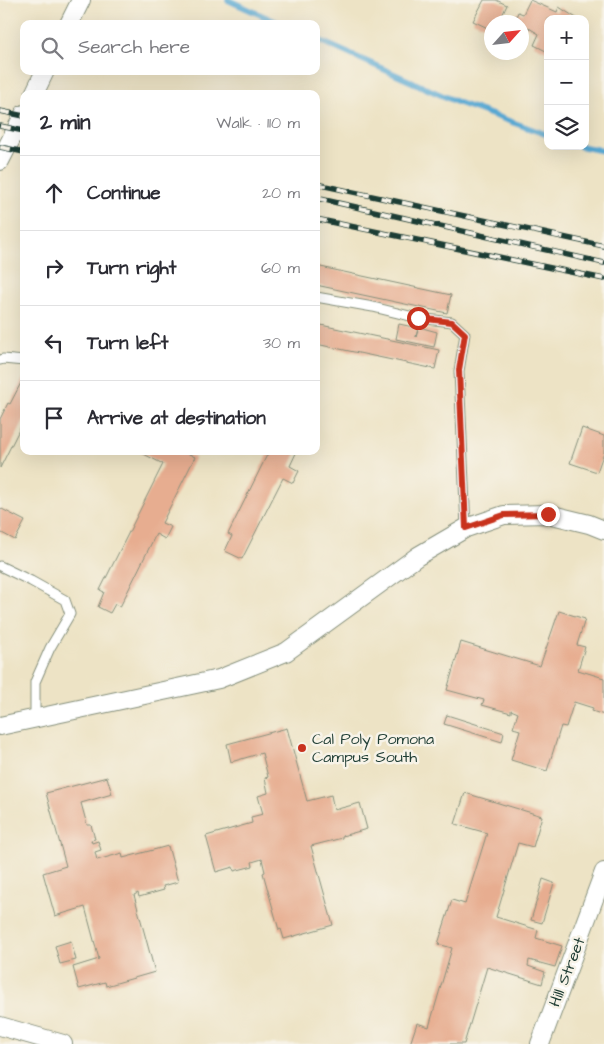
<!DOCTYPE html>
<meta charset="utf-8">
<style>
:root{--surface:#fff;--page:#f7f7f7;--text:#2b2b33;--muted:#7c7c81;--line:#e1e1e2}
body{margin:0;font-family:"Architects Daughter",sans-serif;background:var(--page);color:var(--text)}
.controls{position:absolute;right:15px;top:15px;display:grid;overflow:hidden;border-radius:10px;box-shadow:0 5px 20px #0002}
.controls button{width:45px;height:45px;display:grid;place-items:center;padding:0;border:0;border-bottom:1px solid var(--line);background:var(--surface);color:var(--text);font:25px sans-serif}
.compass{position:absolute;left:484px;top:15px;width:45px;height:45px;border-radius:50%;background:var(--surface);box-shadow:0 5px 20px #0002;rotate:63deg}
.stop{position:absolute;width:15px;height:15px;margin:-11px;border:4px solid #c8321e;border-radius:50%;background:#fff}
.stop.end{background:#c8321e;border-color:#fff;box-shadow:0 1px 5px #0008}
.list{margin:0;padding:0;list-style:none}
h2{display:flex;justify-content:space-between;align-items:center;height:65px;margin:0;padding:0 20px;font-size:21px}
h2 small{font-size:16px;font-weight:400;color:var(--muted)}
.list li{display:grid;grid-template-columns:32px 1fr auto;gap:15px;align-items:center;box-sizing:border-box;height:75px;padding:0 20px;border-top:1px solid var(--line)}
.list b{display:block;font-size:19px;white-space:nowrap}
.list em{font-size:16px;font-style:normal;color:var(--muted)}
.icon{flex:none;width:28px;height:28px;fill:none;stroke:currentColor;stroke-width:2;stroke-linecap:round;stroke-linejoin:round}
.map{position:relative;flex:none;width:604px;height:1044px;overflow:hidden}
.search{position:absolute;background:var(--surface);box-shadow:0 5px 20px #0002;left:20px;top:20px;width:300px;height:55px;display:flex;align-items:center;gap:12px;box-sizing:border-box;padding:0 18px;border-radius:10px;color:var(--muted);font-size:19px}
.panel{position:absolute;background:var(--surface);box-shadow:0 5px 20px #0002;left:20px;top:90px;width:300px;height:365px;border-radius:10px}
.map>svg:first-child{display:block}
</style>
<div class="map">
<svg width="604" height="1044" viewBox="0 0 604 1044">
<rect width="100%" height="100%" fill="#f7f3e8"/>
<filter id="ink" filterUnits="userSpaceOnUse"><feTurbulence type="fractalNoise" baseFrequency=".02" numOctaves="2"/><feDisplacementMap in="SourceGraphic" scale="10" xChannelSelector="R" yChannelSelector="G"/><feConvolveMatrix kernelMatrix="1 2 1 2 8 2 1 2 1" color-interpolation-filters="sRGB"/></filter>
<filter id="wash" filterUnits="userSpaceOnUse"><feTurbulence type="fractalNoise" baseFrequency=".0096" numOctaves="4" result="noise"/><feDisplacementMap in="SourceGraphic" scale="20" xChannelSelector="R" yChannelSelector="G"/><feGaussianBlur stdDeviation="1.12" result="paint"/><feColorMatrix in="noise" values="0 0 0 0 0 0 0 0 0 0 0 0 0 0 0 0 0 1.4 0 .05"/><feComposite in="paint" operator="in"/></filter>
<g filter="url(#wash)">
<rect width="100%" height="100%" fill="#ede3c5"/>
<g fill="none" stroke-linecap="round" stroke-linejoin="round">
<path stroke="#58a8d2" stroke-width="6" d="M228,0L281,24
M316,39L459,103L548,135
M580,146L604,151"/>
</g>
<g id="blocks">
<path fill="#e7ad90" d="M484,0H496L507,5L499,22H492V30L473,21Z
M530,0L557,12L559,7L578,19H548V48L546,51L534,45L539,34L522,24V22H519L520,19L516,17L518,12L523,14Z
M316,266L451,295L447,313L316,285Z
M316,324L439,350L435,369L316,344Z
M399,324L418,328L416,337L419,327L437,332L434,347L396,339Z
M24,377V420L0,468V419L8,403L10,404Z
M582,428L604,436V452L597,472L570,463Z
M138,451H183L195,457L162,523L171,527L165,539L156,534L120,607L115,604L110,613L98,607L104,592L100,590L163,464Z
M269,451H297L290,466L299,471L293,483L283,478L242,559L225,551L232,536L228,534Z
M0,508L25,521L15,540L0,532Z
M559,611L585,619L577,645L585,647L578,670L604,678V715L592,711L593,708L574,702L566,727L561,726L547,771L511,760L520,730L513,728L518,713L511,710V713L482,705L484,700L447,690L461,642L540,666Z
M447,715L504,733L502,742L444,724Z
M287,728L307,801L331,795L334,810L360,803L367,829L342,836V838L311,846L333,925L284,939L281,929L279,930L263,873L265,872L262,859L252,862L253,866L234,871L233,867L216,872L206,836L252,823L251,817L263,814L258,796L268,793L265,778L268,777L262,753L231,762L227,744Z
M107,777L112,794L81,803L87,825H91L95,839L91,840L92,843L98,841L101,850L95,852L97,860L122,853L123,858L168,846L178,882L163,886L164,890L139,897L138,893L134,895L155,972L106,986L105,982L79,989L73,967L99,959L85,907L55,916L43,873L66,866L46,793Z
M465,793L542,816L533,847L518,843L496,917L538,930L536,938L562,946L555,967L529,960L528,966L545,972L542,984L487,967L464,1044H410L417,1023L429,1027L452,948L438,944L452,900L465,904L487,833L455,824Z
M543,879L554,883L542,923L531,920Z
M71,941L76,960L60,964L55,946Z"/>
</g>
</g>
<g filter="url(#ink)">
<use href="#blocks" fill-opacity="0" stroke="#86907c" stroke-width="1"/>
<g fill="none" stroke-linecap="round" stroke-linejoin="round">
<g stroke="#86907c" stroke-width="11">
<path id="lane" d="M316,297L373,307L418,318L452,322L465,334L459,371L466,528
M0,360L3,359L24,361
M0,566L31,581L65,600L70,614L50,648L35,682V719"/>
</g>
<g stroke="#86907c" stroke-width="20">
<path id="street" d="M69,24L81,0
M34,94L45,71
M0,161L24,114
M0,726L219,679L286,652L418,556L466,528L504,515L548,514L589,524L604,530
M0,1026L63,1044
M540,1044L604,872"/>
</g>
<use href="#lane" stroke="#fff" stroke-width="9"/>
<use href="#street" stroke="#fff" stroke-width="18"/>
<g stroke="#1f3d34" stroke-width="5.5">
<path id="rail" d="M0,111L24,116
M0,126L24,131
M0,147L24,152
M316,184L604,246
M316,198L604,263
M316,219L604,279"/>
</g>
<use href="#rail" stroke="#f7f3e8" stroke-width="4" stroke-dasharray="11" stroke-linecap="butt"/>
</g>
</g>
<g fill="none" stroke-linecap="round" stroke-linejoin="round" filter="url(#ink)">
<path stroke="#c8321e" stroke-width="6" d="M418,318L452,322L465,334L459,370L466,528L504,515L548,514"/>
</g>
<circle fill="#c8321e" stroke="#f7f3e8" stroke-width="2" cx="302" cy="748" r="5"/>
<g text-anchor="middle" dominant-baseline="central" stroke-width="5" stroke-linejoin="round" paint-order="stroke">
<g font-size="16" fill="#1f3d34" stroke="#f7f3e8" text-anchor="start">
<text x="312" y="739">Cal Poly Pomona<tspan x="312" dy="18">Campus South</tspan></text>
</g>
<g font-size="16" fill="#1f3d34" stroke="#f7f3e8">
<text transform="translate(567 972) rotate(-69)">Hill Street</text>
</g>
</g>
</svg>
<div class="controls">
<button>+</button>
<button>−</button>
<button><svg class="icon" aria-label="layers" viewBox="0 0 24 24"><path d="M12 4l9 5-9 5-9-5zM3 14l9 5 9-5"/></svg></button>
</div>
<svg class="compass" viewBox="-18 -18 36 36"><path d="M0-13l5 13h-10z" fill="#e53935"/><path d="M0 13l5-13h-10z" fill="#7c7c81"/></svg>
<div class="stop" style="left:418px;top:318px"></div>
<div class="stop end" style="left:548px;top:514px"></div>
<div class="search"><svg class="icon" aria-label="search" viewBox="0 0 24 24"><circle cx="10" cy="10" r="6"/><path d="M15 15l6 6"/></svg>Search here</div>
<section class="panel">
<h2>2 min<small>Walk · 110 m</small></h2>
<ul class="list">
<li><svg class="icon" aria-label="ahead" viewBox="0 0 24 24"><path d="M12 20V5M6 11l6-6 6 6"/></svg><div><b>Continue</b></div><em>20 m</em></li>
<li><svg class="icon" aria-label="right" viewBox="0 0 24 24"><path d="M7 20v-9h11M14 6l5 5-5 5"/></svg><div><b>Turn right</b></div><em>60 m</em></li>
<li><svg class="icon" aria-label="left" viewBox="0 0 24 24"><path d="M17 20v-9H6M10 6l-5 5 5 5"/></svg><div><b>Turn left</b></div><em>30 m</em></li>
<li><svg class="icon" aria-label="arrive" viewBox="0 0 24 24"><path d="M6 21V4h12l-3 4 3 4H6"/></svg><div><b>Arrive at destination</b></div></li>
</ul>
</section>
</div>
